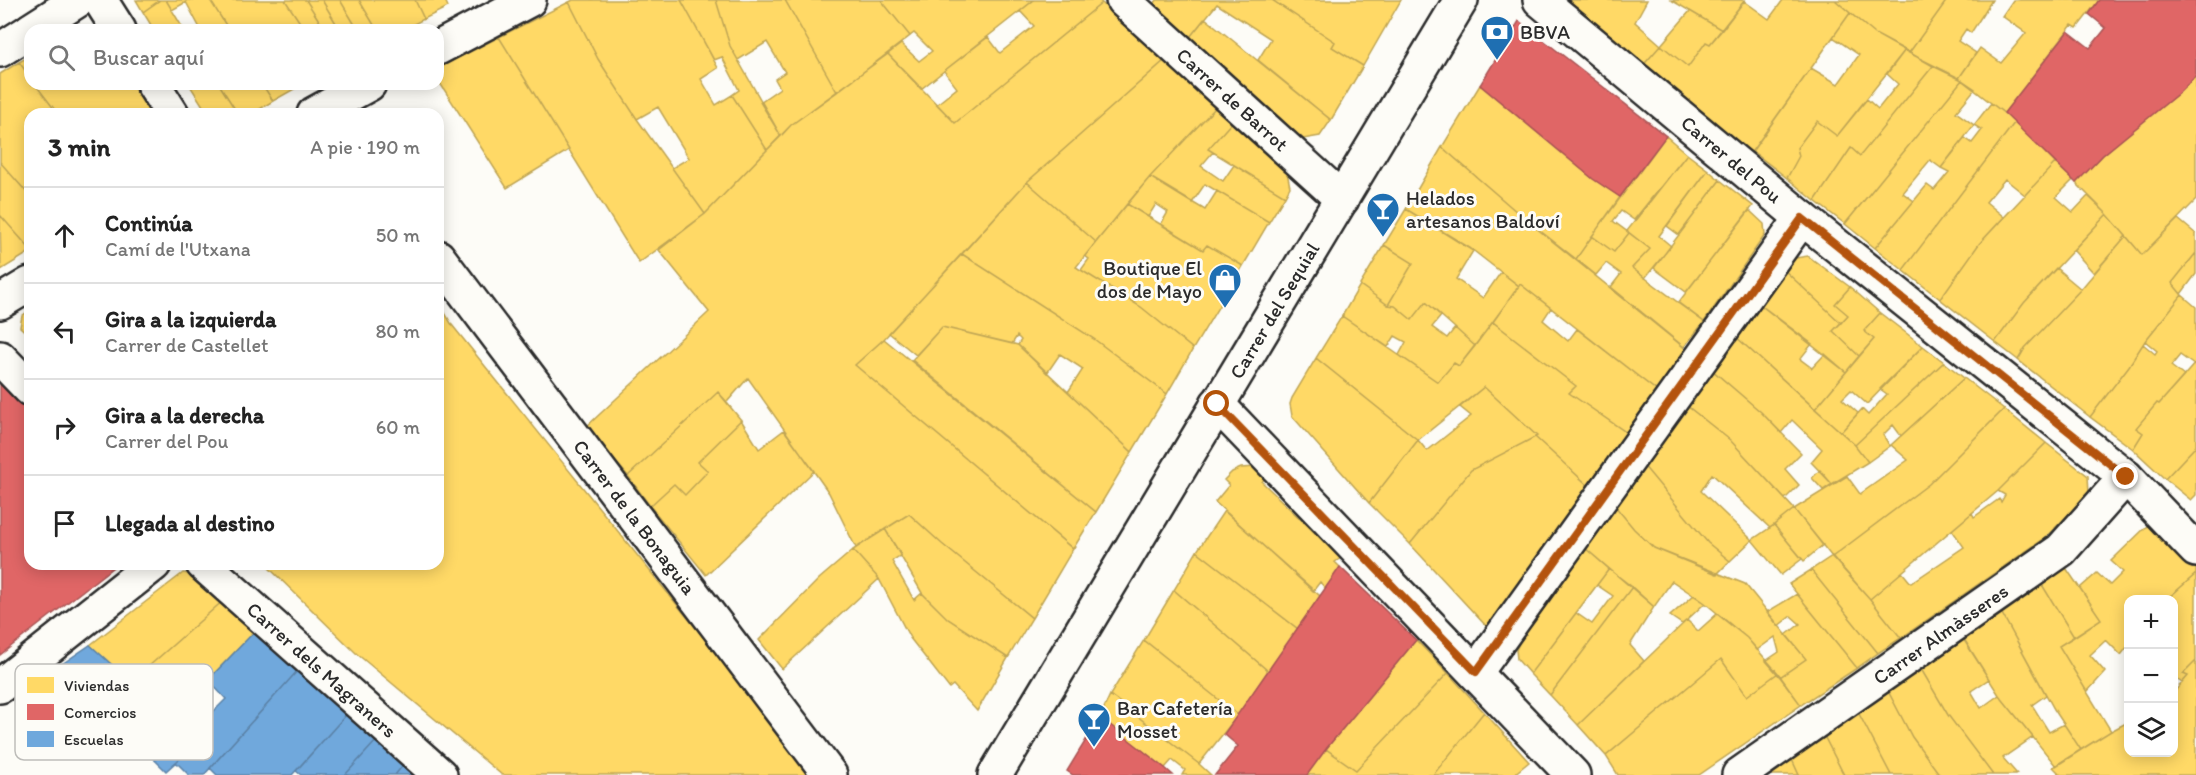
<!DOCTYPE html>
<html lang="es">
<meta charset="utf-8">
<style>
:root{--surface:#fff;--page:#f2f2f2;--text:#222;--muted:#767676;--line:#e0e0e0}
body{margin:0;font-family:Itim,sans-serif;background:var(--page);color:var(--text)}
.controls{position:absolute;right:18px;bottom:18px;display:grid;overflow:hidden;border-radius:12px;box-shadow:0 3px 15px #0003}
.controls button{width:54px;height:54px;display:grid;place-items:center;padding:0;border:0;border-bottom:2px solid var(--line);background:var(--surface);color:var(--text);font:30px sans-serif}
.stop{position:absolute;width:18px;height:18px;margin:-14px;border:4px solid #b45309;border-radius:50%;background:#fff}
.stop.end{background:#b45309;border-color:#fff;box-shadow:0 2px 6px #0008}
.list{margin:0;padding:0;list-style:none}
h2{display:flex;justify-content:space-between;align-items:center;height:78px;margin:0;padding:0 24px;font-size:26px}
h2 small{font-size:20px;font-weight:400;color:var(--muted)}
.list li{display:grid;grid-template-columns:39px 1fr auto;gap:18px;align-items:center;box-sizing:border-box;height:96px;padding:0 24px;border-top:2px solid var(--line)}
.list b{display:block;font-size:22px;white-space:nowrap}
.list p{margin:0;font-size:20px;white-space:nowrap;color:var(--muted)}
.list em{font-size:20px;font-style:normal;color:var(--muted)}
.icon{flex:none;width:33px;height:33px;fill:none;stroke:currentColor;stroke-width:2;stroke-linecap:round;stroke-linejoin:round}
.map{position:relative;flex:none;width:2196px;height:775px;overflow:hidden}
.search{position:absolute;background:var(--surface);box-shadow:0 3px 15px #0003;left:24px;top:24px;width:420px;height:66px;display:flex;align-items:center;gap:15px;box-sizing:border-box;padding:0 21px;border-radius:18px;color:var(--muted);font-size:22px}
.panel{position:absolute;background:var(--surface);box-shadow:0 3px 15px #0003;left:24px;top:108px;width:420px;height:462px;border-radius:18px}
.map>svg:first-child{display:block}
</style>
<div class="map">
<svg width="2196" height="775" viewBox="0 0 2196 775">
<rect width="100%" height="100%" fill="#fdfcf7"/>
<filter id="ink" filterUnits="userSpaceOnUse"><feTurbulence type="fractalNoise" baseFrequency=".0167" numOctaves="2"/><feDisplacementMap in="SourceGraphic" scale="12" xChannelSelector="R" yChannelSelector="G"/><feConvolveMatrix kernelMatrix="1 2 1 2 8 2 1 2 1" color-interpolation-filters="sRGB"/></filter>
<g filter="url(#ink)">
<path fill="#ffd966" stroke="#bfa554" stroke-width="1.5" d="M136,0H160L143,12Z
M160,0H166L184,30H154L143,12Z
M166,0H210L229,30H201L186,2L172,10Z
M210,0H285L305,30H229Z
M285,0H306L325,30H305Z
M306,0H322L340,30H325Z
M322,0H340L358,30H340Z
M340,0H359L377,30H358Z
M359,0H415L424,19L402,30H377Z
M415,0H445L448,7L424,19Z
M573,0H681L718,68L701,79L716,105L732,95L767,150L705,214L672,168L689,158L658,107L637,119L598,59L569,2Z
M681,0H716L730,46L781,136L767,150L732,95L739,90L722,57L714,60Z
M716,0H785L837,92L791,125L781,136L760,102L780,88L775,79L785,72L767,42L738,60L730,46Z
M785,0H881L910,36L837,92Z
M881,0H1034L921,89L888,54L901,44L919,61L932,51L914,33L910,36Z
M1034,0H1099L1102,3L955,123L937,104L957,88L944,71L988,37L1000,53L1034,26L1020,11Z
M1157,0H1272L1335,42L1332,47L1363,66L1331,120L1258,60L1271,39L1217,4L1190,37L1154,4Z
M1272,0H1401L1363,66L1332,47L1335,42Z
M1548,0H1647L1635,22L1661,45L1639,70Z
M1671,0H1745L1722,30Z
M1783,0H1835L1850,13L1749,156L1639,70L1661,45L1688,67L1706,42L1710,44L1744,1L1769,19Z
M1835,0H1947L1909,53L1875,34Z
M1947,0H1992L1971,33L1966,29L1958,41L1976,53L1959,78L1909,53Z
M2013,0H2099L2077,28L2072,25L2004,113L1959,78L1980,48L2001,63L2026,33L2002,16Z
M569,2L598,59L637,119L705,214L639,263L499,37Z
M1102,3L1165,60L1027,182L884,339L855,365L1073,549L1032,618L942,544L909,514L856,548L829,493L748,378L727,402L718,392L628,476L586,427L709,312L659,250L705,214L791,125L888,54L955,123Z
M1690,11L1722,30L1710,44L1706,42L1688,67L1661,45Z
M1850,13L1875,34L1905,50L1837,136L1817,121L1797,148L1799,156L1787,178L1752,151L1811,68L1838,84L1859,55L1833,37Z
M1205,18L1331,120L1320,136L1303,139L1190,37Z
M499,37L569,150L507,188L438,80V68Z
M1905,50L1933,66L1860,156L1851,148L1815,201L1787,178L1799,156L1797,148L1817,121L1837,136L1867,99L1878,109L1898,84L1887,74Z
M30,56V77L19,62Z
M1165,60L1216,107L1150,177L1096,242L1027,182Z
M19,62L30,77V84H35L58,114H30V196L0,162V74Z
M1933,66L1962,80L1845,224L1815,201L1851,148L1860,156Z
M2196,76V200L2142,255L2107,214L2076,183L2103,155L2180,92Z
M1962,80L1975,89L1956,112L1974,125L1941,168L1930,160L1903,193L1914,201L1875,248L1845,224Z
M35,84H133L152,114H58Z
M189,84H219L238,114H208Z
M219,84H262L273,101L252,114H238Z
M262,84H303L273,101Z
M1480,85L1593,179L1620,197L1576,259L1525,219L1442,147Z
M1991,103L2015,122L1903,270L1875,248L1927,185L1934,190L1949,172L1941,168L1965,138L1972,143L1982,130L1974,125Z
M1216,107L1233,121L1208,149L1213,152L1201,166L1223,181L1234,165L1285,196L1269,222L1205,184L1192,203L1150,177Z
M1233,121L1252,140L1254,138L1288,168L1287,172L1290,187L1285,196L1208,149Z
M2015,122L2055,163L2025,195L2005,179L1986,202L2004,217L1979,244L1940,299L1903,270Z
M1666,136L1687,154L1634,220L1621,211L1613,221L1629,233L1614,252L1592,236Z
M1442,147L1525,219L1687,350L1657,391L1520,284L1519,286L1470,248L1406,209Z
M1687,154L1708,170L1659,236L1671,246L1645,278L1632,268L1650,249L1627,231Z
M0,162L30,196V249L0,215Z
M2055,163L2073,180L2056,197L2073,212L2088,196L2107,214L2024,303L1995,342L1940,299L1979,244Z
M1708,170L1720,180L1679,235L1667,226Z
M1150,177L1205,210L1217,191L1269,222L1243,266L1207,245L1203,250L1161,224L1168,212L1156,204L1148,217L1127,204Z
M1720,180L1753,206L1686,292L1654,268Z
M1027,182L1096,242L1076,267L1141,307L1193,349L1167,394L1094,339L962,254Z
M1127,204L1203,250L1207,245L1243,266L1193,349L1141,307L1081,270L1089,259L1085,256Z
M1406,209L1473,251L1456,279L1483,298L1501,272L1519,286L1475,346L1426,302L1412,320L1395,306L1388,305L1413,263L1384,245Z
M1749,210L1764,224L1765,235L1704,322L1678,303Z
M2107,214L2126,236L2094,273L2073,250Z
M0,215L30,249V252L1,270Z
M2178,219L2196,234V253L2172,283L2182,295L2145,341L2129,366L2090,417L2018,360L2025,348L2081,289L2126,236L2142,255Z
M1629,233L1650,249L1632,268L1704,322L1684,347L1611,287L1621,274L1606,263L1596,275L1576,259L1592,236L1614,252Z
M1384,245L1413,263L1388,305L1360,285Z
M2196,253V274L2181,294L2172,283Z
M962,254L1094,339L1167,394L1132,452L1068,392L1083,369L1060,354L1047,373L1018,345L1021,340L1017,336L1012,344L942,327L916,355L889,333Z
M1808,256L1850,287L1835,304L1848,315L1841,323L1782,268L1789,259Z
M1782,268L1841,323L1833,331L1859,356L1846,372L1758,303Z
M2056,268L2081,289L2025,348L2018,360L1995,342L2024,303Z
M1520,284L1551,308L1543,320L1568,341L1577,329L1657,391L1627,433L1569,393L1576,386L1493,322Z
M1360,285L1388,305L1395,306L1412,320L1426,302L1441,316L1432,327L1447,338L1455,328L1475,346L1459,366L1454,363L1438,382L1399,355L1406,342L1395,336L1388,347L1342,316Z
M1850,287L1880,313L1864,331L1874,339L1859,356L1833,331L1848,315L1835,304Z
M2182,295L2196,307V362L2194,365L2180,355L2171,366L2184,376L2159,404L2157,403L2136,428L2143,433L2133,449L2090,417L2129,366L2143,344L2155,354L2157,351L2145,341Z
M438,301L452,325L814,775H502L357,654L265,564H438Z
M1758,303L1812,344L1800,359L1812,368L1825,354L1846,372L1815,409L1734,335Z
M30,310V336L20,327L22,316Z
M1880,313L1923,346L1867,404L1851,390L1842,399L1858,413L1841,432L1815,409L1874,339L1864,331Z
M1342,316L1438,382L1454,363L1459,366L1493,322L1576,386L1569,393L1627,433L1590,487L1535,437L1537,436L1484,387L1418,440L1316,358Z
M942,327L1018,345L1132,452L1096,512L912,360Z
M1734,335L1855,445L1868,462L1832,484L1811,462L1822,449L1792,420L1781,433L1761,412L1711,369Z
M884,339L1096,512L1073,549L855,365Z
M1923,346L1944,362L1855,445L1841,432L1862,409L1868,415L1887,394L1880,389Z
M1316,358L1418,440L1369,503L1292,416L1290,404L1292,398Z
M1944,362L1964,378L1901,436L1893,425L1883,435L1890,446L1868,462L1855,445Z
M2196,362V446L2165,479L2133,449L2143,433L2136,428L2157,403L2159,404Z
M1711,369L1761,412L1801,453L1785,469L1799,485L1785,499L1730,440L1686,405Z
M1964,378L2004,409L1929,484L1832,557L1794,509L1847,476L1860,494L1908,460L1891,445Z
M1484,387L1537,436L1471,470L1410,544L1369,503L1418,440L1427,451L1471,416L1460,407Z
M718,392L741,420L698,462L708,471L685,495L674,484L650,506L628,476Z
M1686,405L1730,440L1794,509L1770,528L1712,474L1701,491L1752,540L1730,561L1708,543L1643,465Z
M2004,409L2046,443L1998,491L1870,599L1832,557L1929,484Z
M741,420L759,449L784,430L814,471L706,575L650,506L674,484L685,495L708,471L698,462Z
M1535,437L1590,487L1488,628L1410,544L1471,470Z
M2046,443L2088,476L2089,494L2045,538L1901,638L1870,599L1902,572L1911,583L1964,547L1952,530L1972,513L1974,517L1999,499L2001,502L2005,495L1998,491Z
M2196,446V495L2191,500L2165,479Z
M1643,465L1708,543L1730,561L1717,574L1654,548L1634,529L1615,506Z
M1257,467L1268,474L1262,482L1341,558L1335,562L1340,567L1326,589L1320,582L1313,591L1215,502L1229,485L1224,480L1232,472L1241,468Z
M1820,470L1832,484L1823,490L1812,478Z
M1615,506L1634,529L1654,548L1745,584L1806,659L1780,677L1766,661L1779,652L1775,637L1757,650L1747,638L1705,603L1672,581L1654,607L1585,548Z
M1794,509L1823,545L1804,561L1774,525Z
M1224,511L1320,596L1298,629L1197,551Z
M909,514L942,544L1032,618L1008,658L948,619L922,593L885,529Z
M1774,525L1802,559L1781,575L1752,540Z
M2148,525L2196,567V574L2166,600H2128V646L2121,655L2106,640L2090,655L2105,672L2087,692L2059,646L2101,619L2080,588L2097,573L2110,585L2123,572L2111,561Z
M885,529L901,555L892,561L914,600L922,593L948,619L1008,658L977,711L953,685L949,688L910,638L879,579L853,550Z
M1585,548L1609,569L1530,674L1517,659L1516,650L1520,641Z
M853,550L879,579L782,669L759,640L819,579Z
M1197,551L1298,629L1268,671L1174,590Z
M1832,556L1870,599L1901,638L1878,653L1811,570Z
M2064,565L2101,619L2074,637L2041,583Z
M1609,569L1632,587L1550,695L1530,674L1576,613L1592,624L1613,596L1597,585Z
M1811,570L1878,653L1857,668L1789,584Z
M183,573L203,576L225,599L131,682L90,645Z
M2196,574V661L2183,674L2188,676L2182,683L2174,677V600H2166Z
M2041,583L2074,637L2059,646L2111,731L2081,750L2054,709L2000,610Z
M1632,587L1654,607L1630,645L1644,661L1578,725L1550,695Z
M1174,590L1268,671L1238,715L1144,640Z
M1797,594L1857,668L1801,705L1780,677L1806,659L1786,635L1800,624L1791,616L1778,626L1767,612Z
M1694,595L1705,603L1687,620L1682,624L1670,616Z
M225,599L257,629L170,719L131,682Z
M2000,610L2046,695L2032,705L2049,732L2064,724L2081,750L2056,766L1999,695L1962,637Z
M1717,614L1747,638L1778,673L1747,696L1721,659L1606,756L1578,725L1687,620L1698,631Z
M1964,639L1989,679L1971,691L1981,708L1999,695L2033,737L2003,758L2017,774L2015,775H1993L1948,715L1921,669Z
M1144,640L1238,715L1199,764L1110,695Z
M1416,640L1448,673L1356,770L1326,749Z
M1721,659L1747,696L1778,673L1801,705L1699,775H1618L1606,756Z
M2196,661V775H2061L2053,767L2111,731L2128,722V752H2174V692L2188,676L2183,674Z
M1921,669L1948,715L1993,775H1940L1912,737L1887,689Z
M1448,673L1484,712L1433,775H1307L1326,749L1356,770Z
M1887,689L1912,737L1940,775H1891L1857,710Z
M1110,695L1199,764L1211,775H1182L1185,770L1172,760L1165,768L1100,717Z
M1857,710L1891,775H1844L1822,732Z
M1484,712L1529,762L1513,775H1433Z
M1822,732L1844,775H1799L1789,753Z
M1789,753L1799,775H1766Z"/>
<path fill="#e06666" stroke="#aa5454" stroke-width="1.5" d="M2099,0H2196V76L2180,92L2103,155L2076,183L2004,113L2068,31L2090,48L2106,28L2089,14Z
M1519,21L1666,136L1620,197L1593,179L1480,85Z
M0,384L30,412V564H117L0,655Z
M1340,567L1416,640L1326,749L1307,775H1215L1238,746L1224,734Z
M1100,717L1165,768L1173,775H1073L1067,771Z"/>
<path fill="#6fa8dc" stroke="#5b82a7" stroke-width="1.5" d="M257,629L299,669L204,775H189L176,762L196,744L170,719L195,693L212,713L226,699L208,680Z
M90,645L131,682L196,744L166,771L59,666Z
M299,669L346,715L292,775H217L210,768Z
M346,715L376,741L345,775H301L296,771Z
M376,741L403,765L395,775H345Z
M403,765L415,775H395Z"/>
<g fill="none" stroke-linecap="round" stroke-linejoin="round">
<g stroke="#2b2b2b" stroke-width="38">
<g id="street">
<path d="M100,0L119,30"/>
<path id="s1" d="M1123,0L1342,199"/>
<path id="s2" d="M1540,0L1802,218L2126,477L2196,550"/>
<path d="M31,30L78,0"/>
<path d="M438,48L529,0"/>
<path d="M0,50L30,31"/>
<path d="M153,84L172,114"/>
<path d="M314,114L369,84"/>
<path id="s3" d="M438,257L830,775"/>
<path d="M0,302L30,284"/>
<path d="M0,358L30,389"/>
<path d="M1217,404L1573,775"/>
<path id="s4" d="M203,564L440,775"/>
<path d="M1476,672L1802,218"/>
<path d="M0,686L154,564"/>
<path id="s5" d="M995,775L1461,0"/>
<path id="s6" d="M1739,775L2061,550L2126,477"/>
</g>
</g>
<use href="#street" stroke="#fdfcf7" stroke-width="33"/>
</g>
</g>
<g fill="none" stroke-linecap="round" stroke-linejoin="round" filter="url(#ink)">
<path stroke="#b45309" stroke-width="8" d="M1217,404L1476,672L1802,218L2126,477"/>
</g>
<defs>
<g id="bank-pin" transform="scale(1.725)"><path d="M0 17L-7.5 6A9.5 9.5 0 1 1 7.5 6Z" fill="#1f6fb2" stroke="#fdfcf7"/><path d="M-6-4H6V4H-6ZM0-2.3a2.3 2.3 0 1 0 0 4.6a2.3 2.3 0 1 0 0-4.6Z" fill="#fff"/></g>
<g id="bar-pin" transform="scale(1.725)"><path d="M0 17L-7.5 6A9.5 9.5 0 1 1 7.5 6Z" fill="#1f6fb2" stroke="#fdfcf7"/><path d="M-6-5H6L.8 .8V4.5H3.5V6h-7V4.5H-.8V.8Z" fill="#fff"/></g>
<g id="shop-pin" transform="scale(1.725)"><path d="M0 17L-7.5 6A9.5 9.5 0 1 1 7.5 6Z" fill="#1f6fb2" stroke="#fdfcf7"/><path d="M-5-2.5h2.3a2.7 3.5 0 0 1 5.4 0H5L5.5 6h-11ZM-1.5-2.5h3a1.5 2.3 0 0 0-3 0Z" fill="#fff"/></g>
</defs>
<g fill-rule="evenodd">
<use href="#bank-pin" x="1497" y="32"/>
<use href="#bar-pin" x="1383" y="209"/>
<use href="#shop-pin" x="1225" y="280"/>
<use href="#bar-pin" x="1094" y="719"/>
</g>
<g text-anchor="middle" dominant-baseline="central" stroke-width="6" stroke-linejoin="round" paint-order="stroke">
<g font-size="20" fill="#2b2b2b" stroke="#fdfcf7" text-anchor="start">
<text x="1520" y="32">BBVA</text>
<text x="1406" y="198">Helados<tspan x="1406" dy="23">artesanos Baldoví</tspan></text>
<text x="1202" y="268" text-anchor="end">Boutique El<tspan x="1202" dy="23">dos de Mayo</tspan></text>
<text x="1117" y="708">Bar Cafetería<tspan x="1117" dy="23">Mosset</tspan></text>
</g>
<g font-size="20" fill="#2b2b2b" stroke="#fdfcf7">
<text stroke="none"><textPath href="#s1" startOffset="148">Carrer de Barrot</textPath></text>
<text stroke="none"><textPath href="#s2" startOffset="249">Carrer del Pou</textPath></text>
<text stroke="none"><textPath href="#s5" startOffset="542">Carrer del Sequial</textPath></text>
<text stroke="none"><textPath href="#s3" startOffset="326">Carrer de la Bonaguia</textPath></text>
<text stroke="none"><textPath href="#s6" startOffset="246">Carrer Almàsseres</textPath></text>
<text stroke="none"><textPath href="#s4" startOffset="159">Carrer dels Magraners</textPath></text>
</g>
</g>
<rect x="15" y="664" width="198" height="96" rx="9" fill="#fdfcf7" stroke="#bebdba" stroke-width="1.5"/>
<rect x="27" y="677" width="27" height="16" fill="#ffd966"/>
<rect x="27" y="704" width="27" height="16" fill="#e06666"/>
<rect x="27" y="731" width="27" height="16" fill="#6fa8dc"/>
<g font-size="16" fill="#2b2b2b">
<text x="64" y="691">Viviendas</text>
<text x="64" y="718">Comercios</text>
<text x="64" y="745">Escuelas</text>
</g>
</svg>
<div class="controls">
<button>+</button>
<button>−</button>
<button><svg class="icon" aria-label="layers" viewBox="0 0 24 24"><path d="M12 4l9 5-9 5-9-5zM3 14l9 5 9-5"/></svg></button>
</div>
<div class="stop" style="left:1217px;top:404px"></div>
<div class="stop end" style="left:2126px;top:477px"></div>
<div class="search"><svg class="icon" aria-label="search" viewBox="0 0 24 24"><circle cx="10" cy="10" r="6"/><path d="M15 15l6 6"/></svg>Buscar aquí</div>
<section class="panel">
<h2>3 min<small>A pie · 190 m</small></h2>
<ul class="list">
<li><svg class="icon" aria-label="ahead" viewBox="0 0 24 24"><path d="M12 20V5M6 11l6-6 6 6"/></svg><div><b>Continúa</b><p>Camí de l'Utxana</p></div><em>50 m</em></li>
<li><svg class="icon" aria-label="left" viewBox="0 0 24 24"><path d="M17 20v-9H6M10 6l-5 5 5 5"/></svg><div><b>Gira a la izquierda</b><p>Carrer de Castellet</p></div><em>80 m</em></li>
<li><svg class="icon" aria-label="right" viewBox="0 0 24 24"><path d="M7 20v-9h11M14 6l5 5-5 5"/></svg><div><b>Gira a la derecha</b><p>Carrer del Pou</p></div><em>60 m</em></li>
<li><svg class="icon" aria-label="arrive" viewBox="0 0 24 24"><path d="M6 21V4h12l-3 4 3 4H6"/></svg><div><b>Llegada al destino</b></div></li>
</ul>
</section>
</div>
